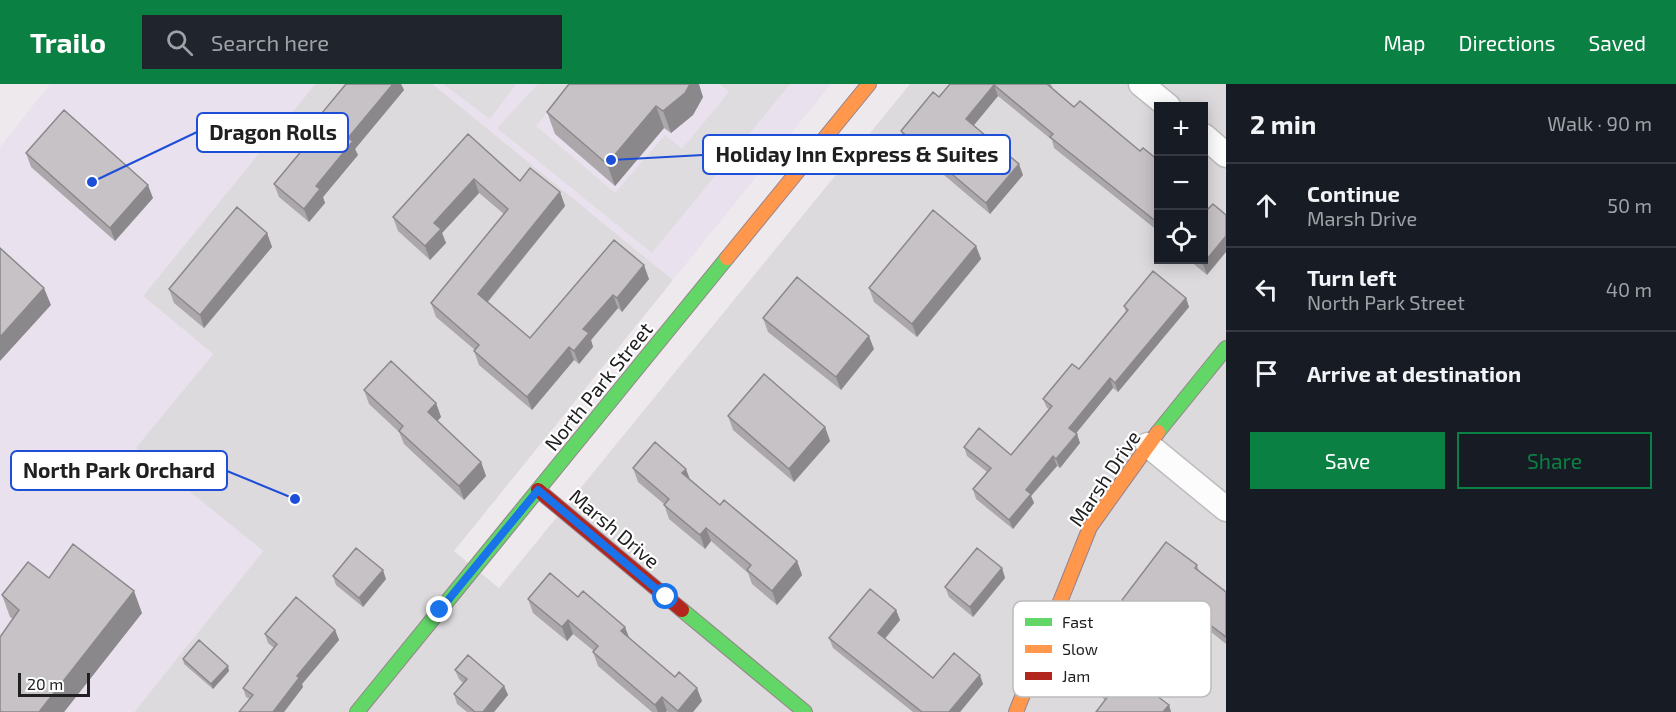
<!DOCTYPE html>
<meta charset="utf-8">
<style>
:root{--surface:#171b24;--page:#20242c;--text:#f1f3f6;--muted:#9ea1a6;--line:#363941;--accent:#0b8043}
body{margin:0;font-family:"Exo 2",sans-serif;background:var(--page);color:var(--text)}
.controls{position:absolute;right:18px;top:18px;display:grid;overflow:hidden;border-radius:0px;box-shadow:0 3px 15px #0003}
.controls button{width:54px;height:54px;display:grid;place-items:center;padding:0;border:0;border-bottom:2px solid var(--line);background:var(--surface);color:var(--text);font:30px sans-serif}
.scale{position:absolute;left:18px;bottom:15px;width:72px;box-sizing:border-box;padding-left:6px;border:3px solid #202020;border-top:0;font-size:16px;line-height:21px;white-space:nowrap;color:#202020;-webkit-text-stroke:4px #fff;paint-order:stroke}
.stop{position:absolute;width:18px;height:18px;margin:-14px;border:4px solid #1a73e8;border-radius:50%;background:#fff}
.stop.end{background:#1a73e8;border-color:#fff;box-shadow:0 2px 6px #0008}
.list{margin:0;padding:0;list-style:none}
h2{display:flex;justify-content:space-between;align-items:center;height:78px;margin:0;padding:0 24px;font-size:26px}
h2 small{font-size:20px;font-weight:400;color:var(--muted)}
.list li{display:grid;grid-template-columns:39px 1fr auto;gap:18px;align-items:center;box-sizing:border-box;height:84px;padding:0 24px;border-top:2px solid var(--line)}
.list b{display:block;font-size:22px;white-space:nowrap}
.list p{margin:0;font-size:20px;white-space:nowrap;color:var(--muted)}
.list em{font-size:20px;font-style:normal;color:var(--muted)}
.actions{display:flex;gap:12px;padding:18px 24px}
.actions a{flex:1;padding:14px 0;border:2px solid var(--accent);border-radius:0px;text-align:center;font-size:21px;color:var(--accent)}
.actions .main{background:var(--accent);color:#fff}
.icon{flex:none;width:33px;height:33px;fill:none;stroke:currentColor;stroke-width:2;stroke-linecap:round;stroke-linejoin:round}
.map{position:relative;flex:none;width:1226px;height:628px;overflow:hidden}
header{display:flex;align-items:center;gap:36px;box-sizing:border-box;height:84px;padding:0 30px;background:var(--accent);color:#fff}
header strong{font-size:28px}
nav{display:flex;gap:33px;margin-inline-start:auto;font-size:21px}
.search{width:420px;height:54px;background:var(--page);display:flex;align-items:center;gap:15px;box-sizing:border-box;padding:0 21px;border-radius:0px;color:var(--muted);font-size:22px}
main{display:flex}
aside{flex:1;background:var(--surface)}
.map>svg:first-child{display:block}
</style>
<header>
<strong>Trailo</strong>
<div class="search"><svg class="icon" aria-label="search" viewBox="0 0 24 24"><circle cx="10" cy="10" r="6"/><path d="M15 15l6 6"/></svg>Search here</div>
<nav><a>Map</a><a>Directions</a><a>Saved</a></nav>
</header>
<main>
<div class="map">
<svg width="1226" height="628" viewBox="0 0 1226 628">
<rect width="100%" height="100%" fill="#eee9ed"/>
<path fill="#dddadd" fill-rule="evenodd" d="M315,0H433L673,196L454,467L499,504L910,0H1226V628H134L263,467L135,364L213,270L143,212ZM1158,22H1204V176H1158Z"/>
<path fill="#e9e1ee" d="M50,0H315L143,212L213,270L136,364L263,467L134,628H0V63Z
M433,0H831L673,196Z"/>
<path fill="#dedcde" d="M443,0H516L490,35Z
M538,0H570L536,42L615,109L665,51L682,65L729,8L720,0H790L652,169L497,44Z"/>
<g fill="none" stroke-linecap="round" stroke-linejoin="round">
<g stroke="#bebcbe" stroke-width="27">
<path id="street" d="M1141,0L1168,22
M1204,52L1226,71
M1148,361L1226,425"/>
</g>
<g stroke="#96838b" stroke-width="16">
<path id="fast" d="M1158,348L1226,264
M682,526L805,628
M357,628L727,174"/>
</g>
<g stroke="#96838b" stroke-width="16">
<path id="slow" d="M727,174L869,0
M1016,628L1090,443L1158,348"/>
</g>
<g stroke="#96838b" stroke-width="16">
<path id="jam" d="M538,406L682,526"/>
</g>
<use href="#street" stroke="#fcfcfc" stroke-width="24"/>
<use href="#fast" stroke="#63d668" stroke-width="14"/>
<use href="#slow" stroke="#ff974d" stroke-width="14"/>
<use href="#jam" stroke="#b3261e" stroke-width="14"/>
</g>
<path fill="#aba7aa" d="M346,0H401L404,6L355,65L358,71L323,113L325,119L309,138L279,113L274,100L321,44L317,35Z
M950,0H1051L1053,5L1074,23L1140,67L1158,76V147L1054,64L1052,56L998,12L973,42L1023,91L990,130L905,58L901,47L939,13Z
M703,13L693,31L671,49L664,44L615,102L555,50L547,28Z
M468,50L520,97L560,108L565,122L488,218L530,254L614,156L649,195L622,228L618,224L591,256L593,263L579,280L574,276L532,326L479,281L474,267L475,266L436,233L431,219L504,130L479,109L442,149L446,159L430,176L398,147L393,133Z
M26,69L153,114L115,157L31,83Z
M267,149L272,163L204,244L174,219L169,205Z
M976,162L981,175L917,253L874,218L869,204Z
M1189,176H1203L1207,191Z
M1186,214L1189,223L1118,308L1113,304L1076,349L1080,359L1060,384L1057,382L1031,412L1034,419L1013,445L976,415L973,405L987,388L967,372L964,363L1011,371L1049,325L1047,324L1043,315L1079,285L1126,228L1124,222Z
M763,234L874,265L841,306L768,248Z
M364,306L436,319L441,333L437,337L481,378L486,392L464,416L404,360L399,348L369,320Z
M728,332L825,343L830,357L794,398L733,346Z
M633,384L690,395L720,421L797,477L802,491L777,521L752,500L748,489L711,457L705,465L669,435L664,420L638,398Z
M1197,481L1199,487L1226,508V560L1201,540L1190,576L1125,526L1122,516Z
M1002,484L1005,494L973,533L949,513L945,503Z
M333,492L386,495L363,523L336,501Z
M49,494L142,529L64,628H0V553L13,535L10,533L2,511Z
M578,513L628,553L702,617L693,628H668L667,627L666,628H652L598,582L593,568L594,567L573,550L567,557L533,529L528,515Z
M896,526L900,536L885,555L933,594L983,600L960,628H913L833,564L829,554Z
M335,546L339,556L302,600L303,603L284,628H239L250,615L246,613L243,604L274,564L268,559L265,550Z
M183,575L229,587L213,605L184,580Z
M455,586L504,602L508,611L494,628H467L457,620L454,610L463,599L459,595Z
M1095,601L1169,621L1171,628H1096L1105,616L1098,610Z"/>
<path fill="#8b888b" d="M393,0H401L404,6L355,65L358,71L323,113L325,119L309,138L304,125L316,102L348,54Z
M690,0H699L703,13L693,31L671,49L663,27Z
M994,1L998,12L970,46L966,35Z
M656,22L664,44L615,102L607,80Z
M1019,80L1023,91L990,130L986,119Z
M474,95L479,109L442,149L446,159L430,176L425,162L434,139Z
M148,101L153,114L115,157L110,144Z
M560,108L565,122L483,223L478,210Z
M267,149L272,163L204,244L200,231Z
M1226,152V168L1207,191L1203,180Z
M976,162L981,175L917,253L912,240Z
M644,181L649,195L622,228L617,214Z
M44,204L51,221L0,277V253Z
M613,211L618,224L591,256L593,263L579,280L574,267L583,245Z
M1186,214L1189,223L1118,308L1115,299Z
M869,252L874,265L841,306L836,293Z
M569,263L574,276L532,326L527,313Z
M1110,294L1113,304L1073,353L1069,344Z
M436,319L441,333L433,342L428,328Z
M825,343L830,357L794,398L789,385Z
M1077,350L1080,359L1060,384L1056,375Z
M1053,372L1057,382L1031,412L1034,419L1013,445L1009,436L1026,406Z
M481,378L486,392L464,416L459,402Z
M686,385L691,398L682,389Z
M706,444L711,457L705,465L700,451Z
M797,477L802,491L777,521L772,507Z
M1002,484L1005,494L973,533L970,523Z
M383,486L386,495L363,523L359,514Z
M134,507L142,529L64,628H39Z
M896,526L900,536L881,559L878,549Z
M1197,531L1201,540L1190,576L1187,567Z
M568,536L573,550L567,557L562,543Z
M625,543L630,556L621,547Z
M335,546L339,556L302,600L303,603L284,628H273L297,592Z
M228,582L229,587L213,605L211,600Z
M980,591L983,600L960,628H949Z
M504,602L508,611L494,628H483Z
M697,604L702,617L693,628H678V627Z
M662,613L667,627L666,628H658L655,621Z
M1169,621L1171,628H1163Z"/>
<path fill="#c7c2c6" stroke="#8b888b" stroke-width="1.5" d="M346,0H393L348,54L353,57L316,102L320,105L304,125L274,100L324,40L317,35Z
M569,0H690L685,9L663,27L656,22L607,80L547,28Z
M950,0H1047L1074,23L1080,17L1140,67L1143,64L1158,76V79L1156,82L1158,84V139L1050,53L1053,50L994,1L966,35L1019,80L986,119L901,47L933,8L939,13Z
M64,26L148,101L110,144L26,69Z
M468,50L520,97L530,84L560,108L478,210L530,254L614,156L644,181L617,214L613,211L583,245L589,249L574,267L569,263L527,313L474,267L479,261L431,219L508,125L474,95L434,139L441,145L425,162L393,133Z
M1213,120L1226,131V152L1203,180L1198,176H1203V121L1208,125Z
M237,123L267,149L200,231L169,205Z
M933,126L976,162L912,240L869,204Z
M0,164L44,204L0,253Z
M1153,187L1186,214L1115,299L1110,294L1069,344L1077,350L1056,375L1053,372L1026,406L1031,410L1009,436L973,405L991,384L964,363L979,344L1011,371L1052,322L1043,315L1072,280L1079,285L1128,226L1124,222Z
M797,193L869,252L836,293L763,234Z
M391,277L436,319L428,328L481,378L459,402L399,347L403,342L364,306Z
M764,290L825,343L789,385L728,332Z
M655,358L686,385L682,389L720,421L724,416L797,477L772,507L747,486L751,481L706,444L700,451L664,421L669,415L633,384Z
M1166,458L1197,481L1195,484L1226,508V553L1197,531L1187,567L1122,516Z
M73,460L134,507L39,628H2L0,627V553L19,526L2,511L28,478L49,494Z
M356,464L383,486L359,514L333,492Z
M977,464L1002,484L970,523L945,503Z
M550,489L578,513L583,507L625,543L621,547L675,593L679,588L697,604L678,627L662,613L655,621L593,568L598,562L568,536L562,543L528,515Z
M870,505L896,526L878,549L933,594L954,569L980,591L949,628H922L829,554Z
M296,513L335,546L297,592L299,594L273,628H239L253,611L243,604L277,560L265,550Z
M199,556L228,582L211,600L183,575Z
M468,571L504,602L483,628H475L454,610L467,595L455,586Z
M1112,578L1169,621L1163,628H1096L1109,611L1095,601Z"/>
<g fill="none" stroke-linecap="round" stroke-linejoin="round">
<path stroke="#1a73e8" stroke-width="8" d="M440,526L538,406L666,513"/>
</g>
<g text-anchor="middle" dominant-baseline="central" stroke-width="4.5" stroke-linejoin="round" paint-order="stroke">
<g font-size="20" fill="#202020" stroke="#fff">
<text transform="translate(598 302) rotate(-51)">North Park Street</text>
<text transform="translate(1104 394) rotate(-56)">Marsh Drive</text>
<text transform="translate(615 444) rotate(40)">Marsh Drive</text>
</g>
</g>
<rect x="1013" y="517" width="198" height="96" rx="9" fill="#fff" stroke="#bcbcbc" stroke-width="1.5"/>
<rect x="1025" y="534" width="27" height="8" fill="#63d668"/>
<rect x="1025" y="561" width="27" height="8" fill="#ff974d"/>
<rect x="1025" y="588" width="27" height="8" fill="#b3261e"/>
<g font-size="16" fill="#202020">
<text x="1062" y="544">Fast</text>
<text x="1062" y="571">Slow</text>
<text x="1062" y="598">Jam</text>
</g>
<path fill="none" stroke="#1d4ed8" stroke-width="2" d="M92 98L197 48M611 76L703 71M295 415L227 387"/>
<g fill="#1d4ed8" stroke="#fff" stroke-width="2">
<circle cx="92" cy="98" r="6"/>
<circle cx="611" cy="76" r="6"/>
<circle cx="295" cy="415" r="6"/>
</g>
<g fill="#fff" stroke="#1d4ed8" stroke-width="2">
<rect x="197" y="29" width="151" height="39" rx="6"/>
<rect x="703" y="51" width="307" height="39" rx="6"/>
<rect x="11" y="367" width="216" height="39" rx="6"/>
</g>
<g font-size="21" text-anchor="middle" font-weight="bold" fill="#202020">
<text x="273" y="56">Dragon Rolls</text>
<text x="857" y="78">Holiday Inn Express &amp; Suites</text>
<text x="119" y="394">North Park Orchard</text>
</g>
</svg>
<div class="controls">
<button>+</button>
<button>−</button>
<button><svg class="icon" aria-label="locate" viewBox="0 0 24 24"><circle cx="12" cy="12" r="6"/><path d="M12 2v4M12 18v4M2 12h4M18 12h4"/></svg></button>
</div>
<div class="scale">20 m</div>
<div class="stop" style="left:666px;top:513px"></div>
<div class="stop end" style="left:440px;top:526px"></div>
</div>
<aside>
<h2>2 min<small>Walk · 90 m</small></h2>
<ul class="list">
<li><svg class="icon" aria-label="ahead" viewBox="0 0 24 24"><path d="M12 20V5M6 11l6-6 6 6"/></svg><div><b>Continue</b><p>Marsh Drive</p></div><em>50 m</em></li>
<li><svg class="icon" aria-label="left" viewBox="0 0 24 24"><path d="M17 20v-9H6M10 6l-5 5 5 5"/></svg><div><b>Turn left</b><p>North Park Street</p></div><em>40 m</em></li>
<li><svg class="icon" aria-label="arrive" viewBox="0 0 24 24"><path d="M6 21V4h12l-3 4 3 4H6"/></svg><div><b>Arrive at destination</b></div></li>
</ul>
<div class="actions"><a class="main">Save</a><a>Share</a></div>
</aside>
</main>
